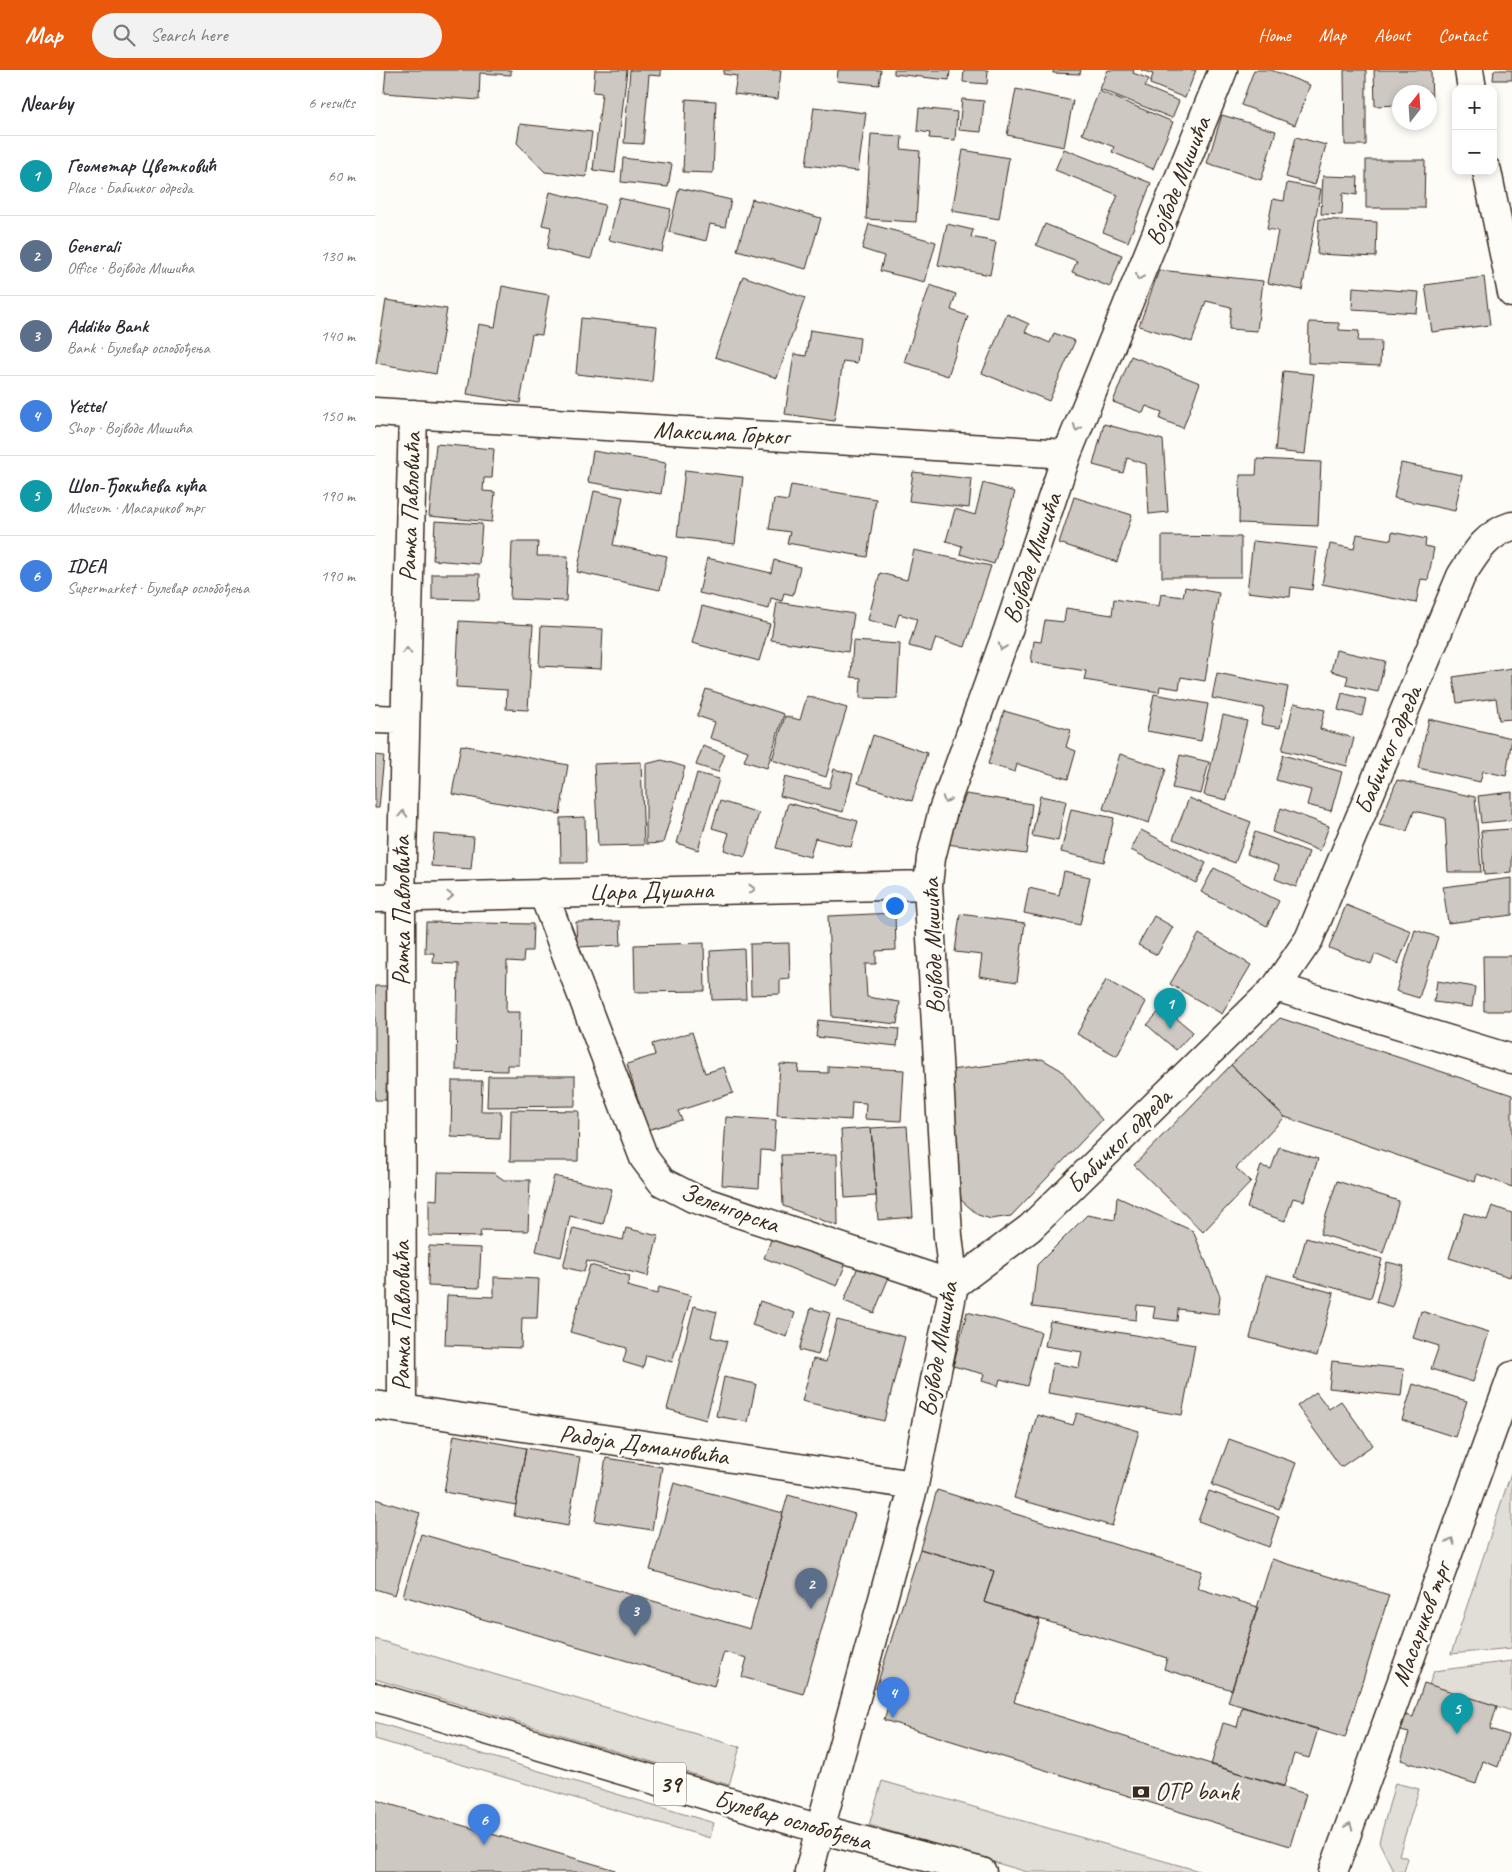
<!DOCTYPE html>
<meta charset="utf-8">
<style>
:root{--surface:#fff;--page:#f2f2f3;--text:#2b2b33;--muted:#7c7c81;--line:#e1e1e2;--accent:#ea580c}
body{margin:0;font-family:Caveat,sans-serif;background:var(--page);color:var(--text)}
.controls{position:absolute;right:15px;top:15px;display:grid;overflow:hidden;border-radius:10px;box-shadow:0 2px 8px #0003}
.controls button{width:45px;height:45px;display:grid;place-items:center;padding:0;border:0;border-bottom:1px solid var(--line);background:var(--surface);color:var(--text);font:25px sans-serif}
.compass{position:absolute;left:1017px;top:15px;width:45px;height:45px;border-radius:50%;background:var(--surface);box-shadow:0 2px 8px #0003;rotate:17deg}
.you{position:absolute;left:519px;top:835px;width:18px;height:18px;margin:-12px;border:4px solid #fff;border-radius:50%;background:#1a73e8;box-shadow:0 0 0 8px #1a73e833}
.badge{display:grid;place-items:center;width:32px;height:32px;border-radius:50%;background:var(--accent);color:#fff;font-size:16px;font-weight:700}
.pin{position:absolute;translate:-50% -41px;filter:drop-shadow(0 1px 2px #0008)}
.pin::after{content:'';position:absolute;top:26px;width:18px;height:15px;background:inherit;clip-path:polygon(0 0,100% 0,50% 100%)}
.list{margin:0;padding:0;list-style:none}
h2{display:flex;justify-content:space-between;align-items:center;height:65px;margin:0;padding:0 20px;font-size:21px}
h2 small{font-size:16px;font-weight:400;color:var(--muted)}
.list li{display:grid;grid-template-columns:32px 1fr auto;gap:15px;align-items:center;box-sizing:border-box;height:80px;padding:0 20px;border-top:1px solid var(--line)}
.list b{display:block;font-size:19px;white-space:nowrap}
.list p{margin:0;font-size:16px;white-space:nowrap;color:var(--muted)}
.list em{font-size:16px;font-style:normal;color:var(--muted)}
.icon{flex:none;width:28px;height:28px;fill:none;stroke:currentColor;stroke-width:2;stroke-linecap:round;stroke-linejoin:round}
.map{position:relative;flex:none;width:1137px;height:1802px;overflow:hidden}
header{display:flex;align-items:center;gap:30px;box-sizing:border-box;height:70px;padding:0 25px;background:var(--accent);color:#fff}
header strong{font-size:24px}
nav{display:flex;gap:28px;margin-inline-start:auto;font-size:18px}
.search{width:350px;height:45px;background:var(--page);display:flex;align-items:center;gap:12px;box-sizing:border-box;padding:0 18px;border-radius:28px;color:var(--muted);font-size:19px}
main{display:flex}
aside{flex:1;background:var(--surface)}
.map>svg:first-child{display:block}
</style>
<header>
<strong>Map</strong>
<div class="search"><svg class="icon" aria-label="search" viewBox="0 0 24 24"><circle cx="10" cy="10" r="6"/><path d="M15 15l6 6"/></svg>Search here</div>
<nav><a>Home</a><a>Map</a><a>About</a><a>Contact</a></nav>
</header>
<main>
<aside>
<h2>Nearby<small>6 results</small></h2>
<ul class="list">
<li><span class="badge" style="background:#0f9aa8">1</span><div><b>Геометар Цветковић</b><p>Place · Бабичког одреда</p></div><em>60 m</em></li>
<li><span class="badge" style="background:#5c6f8a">2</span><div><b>Generali</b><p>Office · Војводе Мишића</p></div><em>130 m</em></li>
<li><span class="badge" style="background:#5c6f8a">3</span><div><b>Addiko Bank</b><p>Bank · Булевар ослобођења</p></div><em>140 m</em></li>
<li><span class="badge" style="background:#3f7fe0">4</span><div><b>Yettel</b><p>Shop · Војводе Мишића</p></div><em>150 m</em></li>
<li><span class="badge" style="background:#0f9aa8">5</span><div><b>Шоп-Ђокићева кућа</b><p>Museum · Масариков трг</p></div><em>190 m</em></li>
<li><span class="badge" style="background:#3f7fe0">6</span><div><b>IDEA</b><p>Supermarket · Булевар ослобођења</p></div><em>190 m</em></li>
</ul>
</aside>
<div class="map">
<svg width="1137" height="1802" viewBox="0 0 1137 1802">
<rect width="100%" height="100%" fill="#fdfcf7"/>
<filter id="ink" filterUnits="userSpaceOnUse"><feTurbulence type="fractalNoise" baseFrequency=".02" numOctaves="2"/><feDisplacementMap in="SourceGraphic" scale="10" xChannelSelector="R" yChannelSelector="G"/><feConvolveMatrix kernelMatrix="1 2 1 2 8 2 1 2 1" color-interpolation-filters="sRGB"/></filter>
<g filter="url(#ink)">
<path fill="#e1ded7" stroke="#8e847a" d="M1137,1400V1578L1076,1584Z
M0,1569L365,1677L354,1715L0,1609Z
M1137,1591V1641L1054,1615L1059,1601Z
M0,1652L339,1753L335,1768L0,1669Z
M507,1711L828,1802H652L494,1755Z
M1020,1713L1044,1719L1024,1785L1033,1788L1029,1802H1019L1004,1772Z"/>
<path fill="#cdc8c2" stroke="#3b2a1e" d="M11,0H136V5L105,3L104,30L9,23Z
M220,0H252L240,103L218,100L227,23L218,22Z
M255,0H286V6L274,5L268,74L249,73Z
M349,0H406L403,29L359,24L362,6L348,4Z
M463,0H506L504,15L462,11Z
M519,0H575L574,10L519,4Z
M589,0H613L612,14L588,12Z
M678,0H706L705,4L678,3Z
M733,0H759L758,3L774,9L770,17L804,31L797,48L725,19Z
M766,0H821L810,28L775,14L778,4Z
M879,0H896L935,15L920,55L866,35Z
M969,0H991V75H970Z
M999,0H1056L1057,34H1054V22H1024V35L1000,36Z
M1119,0H1137V10H1118Z
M641,19L698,31L689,77L632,65Z
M724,21L798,52L778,99L737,82L739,77L707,64Z
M311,29L341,31L338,103L308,102Z
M587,29L609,31L606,62L584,60Z
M439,37L491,43L483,101L431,95Z
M544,38L582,42L580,70L554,68L555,63L542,61Z
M847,45L901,61L886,110L832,93Z
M145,54L217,62L211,107L170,102L142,73Z
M496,64L527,66L526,79L545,81L541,152L491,149Z
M921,67L951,75L940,115L911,107Z
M689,79L776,113L753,172L728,162L743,125L680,100Z
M588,80L634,88L624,149L577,141Z
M248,88L297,94L293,117L246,112Z
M991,90H1050L1049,138H991Z
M948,106L983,107L982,125L968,123L967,145L946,144Z
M912,113L946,119L927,220L893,213L903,161L892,159L898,129L909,131Z
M304,118L356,130L350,157L335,154L331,171L294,162Z
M175,122L230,135L216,189L172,179L176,157L167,155Z
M244,128L296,139L287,182L234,170Z
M377,129L446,148L431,199L362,180Z
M944,149L1002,152L1001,187L942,184Z
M494,154L561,172L550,212L505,201L509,186L487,179Z
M572,154L598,160L596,167L621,172L615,205L563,195Z
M670,154L747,185L735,217L697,202L702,191L661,175Z
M784,200L888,211L882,261L854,259L856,237L831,231L817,272L764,256Z
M368,206L430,228L402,308L340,287Z
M1109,207L1115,255L1057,262L1050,215Z
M555,215L581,224L576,240L593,246L573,306L529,292Z
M127,216L174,225L167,265L157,264L145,333L92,324L104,254L120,257Z
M978,217L1044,222L1042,243L977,239Z
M11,230L72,239L61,304L1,293Z
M632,244L654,254L650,262L675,273L679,263L700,271L674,331L607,303Z
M206,248L282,256L277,312L201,304Z
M934,252L964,253V260L984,261L983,271H1006L1005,296L933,293Z
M435,260L485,268L482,293L468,291L459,351L410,344L419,284L431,286Z
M756,286L825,313L808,358L785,349L787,342L771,336L768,343L738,332Z
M908,301L939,304L930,384L900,381Z
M729,354L788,370L793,442L774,444L771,394L752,388L748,403L718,395Z
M61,374L119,379L117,408H109L108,421L120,422L117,452L54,446Z
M218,381L291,393L286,424L213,412Z
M882,389L946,392L943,456L864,453L865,405H881Z
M1026,393L1087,405L1080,441L1019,428Z
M310,400L368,407L360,474L302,467Z
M538,402L597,409L594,438L534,431Z
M608,413L640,422L619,494L585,484L587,476L571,471L580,439L600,445Z
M416,415L501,429L492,487L412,473L415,462L394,459L399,429L413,431Z
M219,421L248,427L238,475L292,486L285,520L202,502Z
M699,427L757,445L742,492L684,473Z
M60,451L107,454L104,494L58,490Z
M1017,462L1051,469L1050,476L1059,478L1053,510L1046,509L1041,533L947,514L955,474L979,479L982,464L1016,470Z
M787,466L866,467V507H787Z
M878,471L942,478L937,520L916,517L915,527L872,522Z
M137,472H163L162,486H193L191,531L135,529Z
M539,480L616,496L590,577L561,568L556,582L534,576L542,549L524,544L520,557L493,550L505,503L532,510Z
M332,488L396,503L399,490L425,497L418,525L409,523L407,531L396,528L394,539L324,523Z
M57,504H105L104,530L57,529Z
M810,517L844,523L830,611L806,607L804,619L785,616L784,622L709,610L711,601L656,592L659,571L666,572L670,550L689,552L691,538L737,545L739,529L784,536L786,524L808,527Z
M402,532L479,544L473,582L396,570Z
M327,536L395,554L384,591L317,573Z
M84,551L158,555L153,640L131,639L132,620L81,617Z
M166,556L228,559L226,599L164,596Z
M478,571L525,574L522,629L485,628L486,608L476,607Z
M961,580L1010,591L1003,622L971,615L973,606L956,601Z
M1137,598V649L1124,650L1121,628L1082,633L1078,607Z
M842,603L913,617L905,658L886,654L889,638L837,628Z
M331,619L409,644L392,698L369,691L373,681L335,668L340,652L322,646Z
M967,623L991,629L987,646L963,640Z
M779,624L833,634L826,671L772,661Z
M432,626L472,638L451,707L397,690L410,646L425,650Z
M919,633L950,640L945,659L979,668L972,696L907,680Z
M629,641L696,660L691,677L701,681L693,709L642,694L640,702L613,694Z
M848,645L872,651L852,730L829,725Z
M1054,649L1137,668L1131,706L1108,701L1105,712L1043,698Z
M498,665L552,683L537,731L483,713Z
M86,675L193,695L185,744L77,724Z
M328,676L350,684L343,702L321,695Z
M745,684L791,699L774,753L728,739Z
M0,685L9,686L4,738H0Z
M805,685L834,692L826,724L797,718Z
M908,685L967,702L956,741L932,735L936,720L901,710Z
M287,690L310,697L288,773L271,774V694Z
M266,692L269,775L223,776L219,694Z
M459,699L478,704L468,742L405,726L410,707L454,718Z
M322,703L344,709L323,780L302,773Z
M1022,710L1100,727L1106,802H1073L1070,748L1039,741L1032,761L1004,755Z
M1137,722V750L1106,753L1103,726Z
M591,724L657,734L651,784L571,774Z
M665,726L691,731L683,771L657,766Z
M814,728L876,752L860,793L798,769Z
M345,731L384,743L370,787L349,780L354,763L337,758Z
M413,733L483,751L476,777L440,768L435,787L401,778Z
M906,738L954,756L945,781L897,762Z
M696,739L739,748L729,792L686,782Z
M210,747L211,793H186L185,748Z
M1137,759V803L1109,805L1106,761Z
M766,760L831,793L821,813L756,780Z
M880,762L934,782L921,817L900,809L904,796L872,784Z
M59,764L99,767L96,799L56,796Z
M839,798L904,831L892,856L826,822Z
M689,801L715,807L705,855L649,843L654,818L684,825Z
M1137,808V845L1073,853L1068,817Z
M971,835L1036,861L1023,894L1000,884L996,894L954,878Z
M520,843L521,880L501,881V894H490L492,927L525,932L522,954L457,947L453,846Z
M585,844L650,853L642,912L604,906L607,885L580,882Z
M779,846L798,857L782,885L763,875Z
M245,851L246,875L202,877L201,852Z
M51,852L158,854L157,881H149L148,892L132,891L131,942H145L144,995H132V1001L81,1000L83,894L58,893L59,883H50Z
M1040,860L1063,867L1044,928L1021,921Z
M824,864L876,895L847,944L795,914Z
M329,873L330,921L260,922L259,875Z
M414,873L415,909L405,910V924L376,925L375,874Z
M369,879L371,929L337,930L335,881Z
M1108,886H1137V941H1109Z
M731,910L771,932L742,986L702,964Z
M1062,911L1100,917L1097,937L1059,932Z
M0,916H14L11,1030H0Z
M788,937L818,962L801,980L772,955Z
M905,948L1137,1025V1117L1102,1104L1100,1112L910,1047L856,995Z
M443,950L524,959L522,976L441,967Z
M317,962L330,1003L349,997L358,1023L303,1041L307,1050L272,1060L252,994L280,985L277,974Z
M667,989L686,1000L727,1050L636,1146L616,1149L603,1145L586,1130L575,1000Z
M405,994L424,995L423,1002L453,1003V996L529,1000L526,1051L490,1049L491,1033L477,1032L476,1050L402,1045Z
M856,995L910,1047L861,1098L876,1112L828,1162L759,1095Z
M113,1006H200V1036L112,1037Z
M77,1011H107L106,1041H126L125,1069L76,1067Z
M136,1040L204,1041L203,1091H135Z
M351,1047L401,1050L399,1081L386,1080L384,1118L347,1115Z
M532,1056L538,1147L503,1150L496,1058Z
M496,1058L501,1126L470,1128L466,1060Z
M904,1077L943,1089L929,1131L918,1128L910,1151L872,1138L886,1096L896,1099Z
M462,1084L463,1156L408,1136L406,1085Z
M63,1102L119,1103L129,1110H155L153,1161L106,1160L105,1167L54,1166V1129L62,1130Z
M179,1106L237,1119L228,1154L195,1146L186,1187L161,1181Z
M962,1111L1024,1131L1008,1183L945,1164Z
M742,1127L818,1161L845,1226L843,1244L803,1239L802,1251L778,1248L780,1237L762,1235L761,1250L657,1237L662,1195L712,1145L740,1150Z
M1117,1136L1137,1143V1200L1135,1207L1074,1188L1089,1143L1112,1150Z
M198,1158L248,1170L251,1158L283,1166L273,1206L212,1191L209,1202L188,1197Z
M399,1162L472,1190L462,1216L389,1188Z
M931,1168L1007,1189L996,1228L920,1207Z
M54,1176L106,1178L104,1218L53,1216Z
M1012,1192L1029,1196L1017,1237L1001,1232Z
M484,1194L514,1207L499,1243L469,1231Z
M215,1195L255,1206L252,1216L282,1224L284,1217L316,1226L297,1292L271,1285L268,1298L248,1292L252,1278L195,1262Z
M891,1205L959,1223L942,1286L875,1268Z
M119,1207L164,1209L162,1248H147L146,1278L70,1275L72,1225L119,1227Z
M385,1231L420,1243L412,1267L377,1255Z
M319,1236L342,1242L336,1267L352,1271L331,1350L292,1339Z
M436,1238L455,1243L443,1285L424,1280Z
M1046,1241L1114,1262L1098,1312L1056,1299L1064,1276L1038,1268Z
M592,1242L666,1262L652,1316L625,1309L623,1316L607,1311L609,1304L578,1296Z
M462,1250L530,1267L509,1351L427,1331L438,1289L451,1292Z
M675,1251L820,1275L807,1345L673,1323L678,1293L704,1298L707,1282L670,1276Z
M957,1291L1029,1299L1026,1326L954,1318Z
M349,1307L381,1314L373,1352L341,1346Z
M1038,1314L1092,1331L1080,1367L1027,1350Z
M941,1322L954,1339L966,1331L998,1375L966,1397L922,1336Z
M702,1343L764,1361L737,1456L639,1428L662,1345L698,1355Z
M79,1365L151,1378L141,1435L69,1422Z
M854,1369L921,1393L904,1439L837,1415Z
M151,1378L205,1387L193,1456L139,1446Z
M231,1388L287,1397L277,1460L220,1451Z
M299,1413L408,1443L383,1530L275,1500Z
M562,1420L827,1501L822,1518L883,1537L857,1620L789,1599L792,1588L609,1532L619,1501L545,1479Z
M834,1421L904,1446L894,1477L823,1451Z
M413,1425L480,1444L428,1624L367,1607L372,1588L349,1582L339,1616L28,1526L46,1464L375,1559Z
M0,1429L45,1443L20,1525L0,1519Z
M545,1479L619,1501L609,1532L665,1550L639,1632L931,1724L915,1776L509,1650L517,1623L501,1618Z
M897,1489L1014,1525L970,1668L853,1632Z
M1049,1613L1122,1636L1115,1659L1133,1665L1123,1697L1108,1691L1101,1714L1026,1690L1034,1663L1026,1661L1031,1645L1038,1647Z
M867,1637L943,1659L934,1688L919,1684L909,1716L836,1695L848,1653L862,1657Z
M0,1730L240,1800L239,1802H0Z"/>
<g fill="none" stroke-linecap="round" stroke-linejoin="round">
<g stroke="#3b2a1e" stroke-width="31">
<path id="minor" d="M1094,0L1097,19
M1112,101L1137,223
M0,342L692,384
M0,649L30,650
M168,823L269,1088L287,1112L318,1128L579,1215
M0,828L553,815
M901,917L1137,989
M579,1215L655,1158L901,917L934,869L1086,506C1100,484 1111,464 1137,456
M0,1335L539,1415
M27,1339L26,828L38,344
M445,1759L539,1415L579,1215L573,1166L553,815L556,788L568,740L633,560L692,384L848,0
M958,1802L1137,1306"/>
</g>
<g stroke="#3b2a1e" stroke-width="31">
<path id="tertiary" d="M434,1802L445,1759"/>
</g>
<g stroke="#3b2a1e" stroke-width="31">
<path id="primary" d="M0,1627L445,1759L607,1802"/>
</g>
<use href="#minor" stroke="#fdfcf7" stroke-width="28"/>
<use href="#tertiary" stroke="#fdfcf7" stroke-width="28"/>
<use href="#primary" stroke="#fdfcf7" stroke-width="28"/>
</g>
<defs><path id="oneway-chevron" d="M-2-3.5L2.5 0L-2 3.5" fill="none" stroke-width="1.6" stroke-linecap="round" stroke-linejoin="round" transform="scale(1.25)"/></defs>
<g stroke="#9c938a">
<use href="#oneway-chevron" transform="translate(764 207) rotate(112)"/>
<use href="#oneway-chevron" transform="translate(702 358) rotate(112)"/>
<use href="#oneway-chevron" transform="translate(627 577) rotate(110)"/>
<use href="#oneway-chevron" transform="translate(32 581) rotate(-89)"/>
<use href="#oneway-chevron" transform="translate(571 730) rotate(110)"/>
<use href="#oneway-chevron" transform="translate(28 744) rotate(-89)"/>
<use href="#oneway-chevron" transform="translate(377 819) rotate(-1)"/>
<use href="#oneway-chevron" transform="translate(75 826) rotate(-2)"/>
<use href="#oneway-chevron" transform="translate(1076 1471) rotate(-70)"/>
<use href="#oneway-chevron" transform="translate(974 1756) rotate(-70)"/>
</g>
</g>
<defs>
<g id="bank-bare" transform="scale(1.35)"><path d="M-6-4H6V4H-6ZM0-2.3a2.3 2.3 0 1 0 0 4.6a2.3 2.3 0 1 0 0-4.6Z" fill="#3b2a1e" stroke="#fdfcf7" stroke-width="2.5" paint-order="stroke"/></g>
</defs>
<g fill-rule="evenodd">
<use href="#bank-bare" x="766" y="1722"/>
</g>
<g text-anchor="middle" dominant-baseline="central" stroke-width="5" stroke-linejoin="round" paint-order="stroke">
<rect fill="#fdfcf7" stroke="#75695f" stroke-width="1" x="279" y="1692.5" width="32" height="43" rx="4"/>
<g font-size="24" font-weight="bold" fill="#3b2a1e">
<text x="295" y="1714">39</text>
</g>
<g font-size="25" fill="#3b2a1e" stroke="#fdfcf7">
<text transform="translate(803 111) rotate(-68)">Војводе Мишића</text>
<text transform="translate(346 363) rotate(3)">Максима Горког</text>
<text transform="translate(35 437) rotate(-88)">Ратка Павловића</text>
<text transform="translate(657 488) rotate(-71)">Војводе Мишића</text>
<text transform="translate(1013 680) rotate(-67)">Бабичког одреда</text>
<text transform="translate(276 821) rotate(-1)">Цара Душана</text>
<text transform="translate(27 841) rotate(-90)">Ратка Павловића</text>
<text transform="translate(558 876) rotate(-92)">Војводе Мишића</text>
<text transform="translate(744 1071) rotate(-45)">Бабичког одреда</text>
<text transform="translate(355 1138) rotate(20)">Зеленгорска</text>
<text transform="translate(27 1246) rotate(-90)">Ратка Павловића</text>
<text transform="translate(563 1279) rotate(-80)">Војводе Мишића</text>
<text transform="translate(269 1375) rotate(8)">Радоја Домановића</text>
<text transform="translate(1046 1554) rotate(-70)">Масариков трг</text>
<text transform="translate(418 1750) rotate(16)">Булевар ослобођења</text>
</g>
<g font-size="25" fill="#3b2a1e" stroke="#fdfcf7" text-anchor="start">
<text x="780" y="1722">OTP bank</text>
</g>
</g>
</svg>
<div class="controls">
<button>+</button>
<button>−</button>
</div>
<svg class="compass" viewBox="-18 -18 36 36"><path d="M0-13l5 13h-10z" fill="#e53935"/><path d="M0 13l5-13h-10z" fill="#7c7c81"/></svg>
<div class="you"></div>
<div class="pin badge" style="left:795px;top:959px;background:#0f9aa8">1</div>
<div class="pin badge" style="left:436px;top:1539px;background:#5c6f8a">2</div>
<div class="pin badge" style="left:260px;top:1566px;background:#5c6f8a">3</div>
<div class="pin badge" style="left:518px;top:1648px;background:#3f7fe0">4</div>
<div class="pin badge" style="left:1082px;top:1664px;background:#0f9aa8">5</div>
<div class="pin badge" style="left:109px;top:1775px;background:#3f7fe0">6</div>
</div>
</main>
